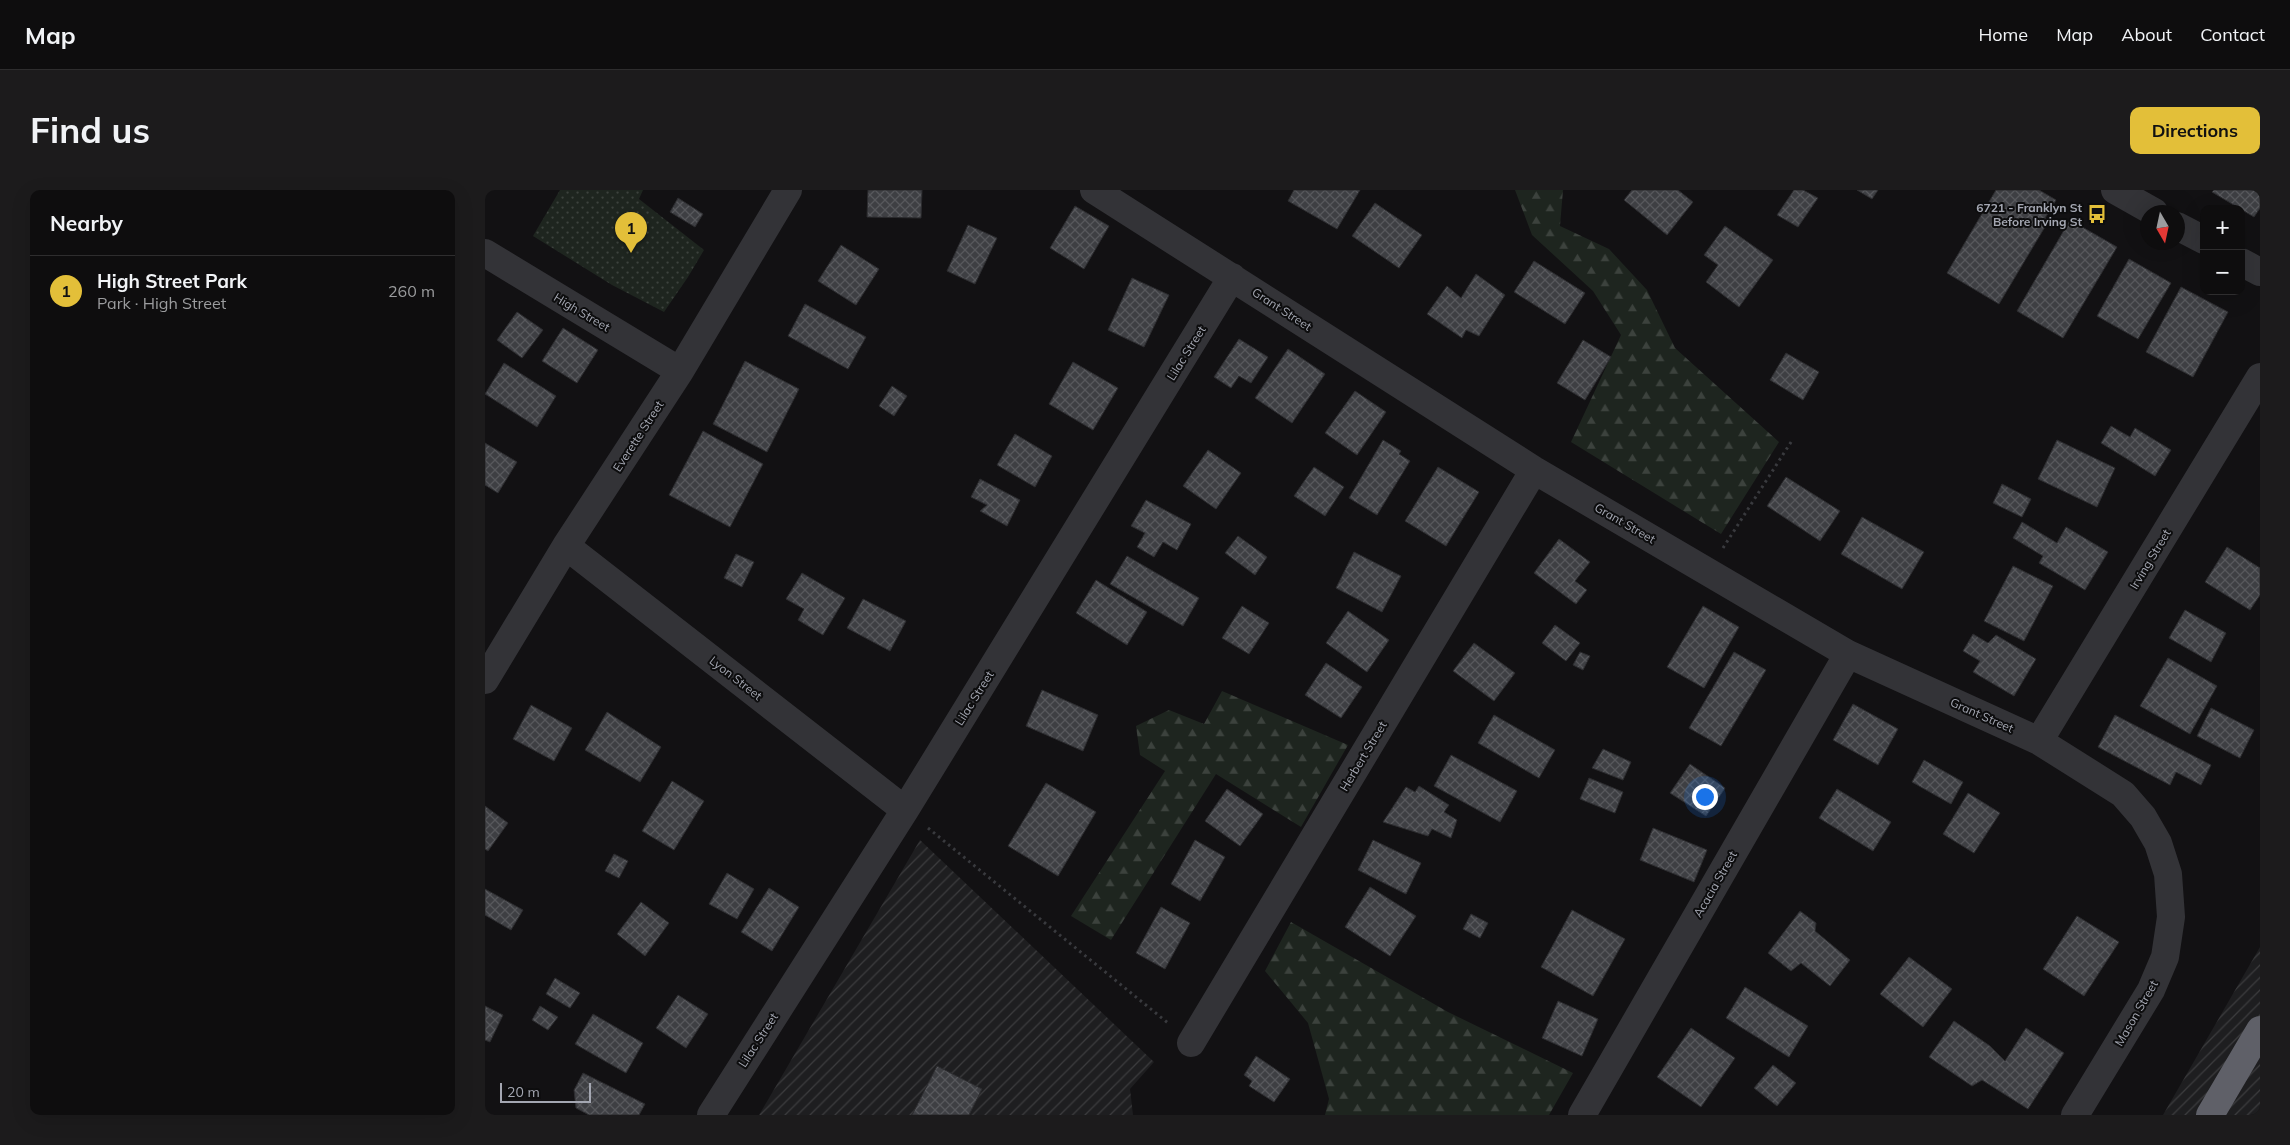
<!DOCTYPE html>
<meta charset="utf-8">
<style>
:root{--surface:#0e0d0e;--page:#1c1b1c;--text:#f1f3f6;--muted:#9b9c9e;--line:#2e2d2e;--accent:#e3bf39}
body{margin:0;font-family:Mulish,sans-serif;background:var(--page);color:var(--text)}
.controls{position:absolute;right:15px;top:15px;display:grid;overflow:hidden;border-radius:10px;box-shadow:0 5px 20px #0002}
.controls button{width:45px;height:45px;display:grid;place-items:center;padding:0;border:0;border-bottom:1px solid var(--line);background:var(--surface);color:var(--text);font:25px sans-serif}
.compass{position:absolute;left:1655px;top:15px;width:45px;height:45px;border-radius:50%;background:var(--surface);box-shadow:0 5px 20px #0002;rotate:171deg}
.scale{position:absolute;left:15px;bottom:12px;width:91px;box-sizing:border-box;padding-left:5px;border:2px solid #a4a7b2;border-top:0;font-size:14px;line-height:18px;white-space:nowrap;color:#a4a7b2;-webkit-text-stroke:4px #0d0d0e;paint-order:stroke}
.you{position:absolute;left:1219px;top:606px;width:18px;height:18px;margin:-12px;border:4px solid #fff;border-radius:50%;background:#1a73e8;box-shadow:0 0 0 8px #1a73e833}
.badge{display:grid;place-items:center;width:32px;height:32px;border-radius:50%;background:var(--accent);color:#111;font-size:16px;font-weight:700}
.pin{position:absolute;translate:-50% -41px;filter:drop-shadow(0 1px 2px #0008)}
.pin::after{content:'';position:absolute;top:26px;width:18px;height:15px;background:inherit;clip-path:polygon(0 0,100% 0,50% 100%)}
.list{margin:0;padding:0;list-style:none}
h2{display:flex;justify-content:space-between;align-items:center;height:65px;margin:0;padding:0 20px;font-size:21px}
h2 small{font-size:16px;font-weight:400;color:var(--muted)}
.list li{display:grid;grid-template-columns:32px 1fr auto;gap:15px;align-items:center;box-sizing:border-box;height:70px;padding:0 20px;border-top:1px solid var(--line)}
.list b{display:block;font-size:19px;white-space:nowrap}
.list p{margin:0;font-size:16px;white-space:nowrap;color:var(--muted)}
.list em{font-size:16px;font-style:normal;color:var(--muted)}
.map{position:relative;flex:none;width:1775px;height:925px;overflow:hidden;border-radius:10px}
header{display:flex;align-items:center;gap:30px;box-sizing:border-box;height:70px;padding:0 25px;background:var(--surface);border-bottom:1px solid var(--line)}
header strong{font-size:24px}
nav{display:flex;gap:28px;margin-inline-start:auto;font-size:18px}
.intro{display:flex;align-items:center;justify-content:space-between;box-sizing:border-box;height:120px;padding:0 30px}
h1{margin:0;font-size:35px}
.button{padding:12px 22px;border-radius:10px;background:var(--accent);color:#111;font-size:18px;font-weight:700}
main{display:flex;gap:30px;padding:0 30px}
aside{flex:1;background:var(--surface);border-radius:10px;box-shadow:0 5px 20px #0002}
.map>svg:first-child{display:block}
</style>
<header>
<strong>Map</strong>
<nav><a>Home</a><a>Map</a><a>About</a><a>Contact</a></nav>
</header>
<div class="intro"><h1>Find us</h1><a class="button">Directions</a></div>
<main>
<aside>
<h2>Nearby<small></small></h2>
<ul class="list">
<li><span class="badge">1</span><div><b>High Street Park</b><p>Park · High Street</p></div><em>260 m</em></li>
</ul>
</aside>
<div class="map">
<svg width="1775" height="925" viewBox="0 0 1775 925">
<defs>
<pattern id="industrial-furrows" width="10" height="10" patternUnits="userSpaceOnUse" patternTransform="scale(1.25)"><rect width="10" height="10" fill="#1e1e20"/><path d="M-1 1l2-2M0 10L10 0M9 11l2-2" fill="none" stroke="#3c3c3e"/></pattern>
<pattern id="green-dots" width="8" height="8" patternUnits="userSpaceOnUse" patternTransform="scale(1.25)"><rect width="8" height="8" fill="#1e251f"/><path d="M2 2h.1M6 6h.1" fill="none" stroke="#3c423d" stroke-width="1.8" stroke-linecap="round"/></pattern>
<pattern id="forest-firs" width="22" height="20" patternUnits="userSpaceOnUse" patternTransform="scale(1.25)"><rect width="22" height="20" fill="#1e251f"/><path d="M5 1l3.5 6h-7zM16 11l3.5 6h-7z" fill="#3c423d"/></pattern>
<pattern id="building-cross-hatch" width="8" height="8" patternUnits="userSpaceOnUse" patternTransform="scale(1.25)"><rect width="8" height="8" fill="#3e3f43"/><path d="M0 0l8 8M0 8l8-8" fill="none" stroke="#57585c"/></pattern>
</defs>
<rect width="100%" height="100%" fill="#121113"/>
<path fill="url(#industrial-furrows)" d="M435,650L669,872L645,899L648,925H274Z
M1775,757V925H1678Z"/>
<path fill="url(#green-dots)" d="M75,0H158L154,9L219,60L203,87L179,122L127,95L48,46Z"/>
<path fill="url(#forest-firs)" d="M1030,0H1078L1075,36L1124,59L1162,100L1190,158L1294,252L1236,344L1086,252L1136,145L1108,101L1047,45Z
M737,501L863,555L816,637L731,584L626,750L586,726L680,581L655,565L651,536L684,520L719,534Z
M806,732L963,822L1088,883L1064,925H840L844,909L823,833L780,781Z"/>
<path fill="url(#building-cross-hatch)" stroke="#2c2c2f" d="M383,0H437L436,28L382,27Z
M809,0H875L852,39L803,11Z
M1147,0H1193L1208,12L1182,45L1139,10Z
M1309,0H1318L1333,8L1313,37L1292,25Z
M1372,0H1393L1387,9Z
M1511,0H1554L1571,10L1560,28L1564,30L1514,114L1462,83Z
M1729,0H1775V18L1769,27L1727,2Z
M193,8L218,24L210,37L185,22Z
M890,13L937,45L914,78L867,46Z
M590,16L624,36L599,79L565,58Z
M1585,30L1632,57L1578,148L1532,121Z
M483,35L512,48L490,94L462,81Z
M1240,36L1288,70L1254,117L1221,92L1233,75L1219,65Z
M356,55L394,79L371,115L333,91Z
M1644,69L1686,93L1653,149L1612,126Z
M1049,71L1100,103L1080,134L1029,102Z
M991,84L1020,105L994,146L981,140L977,148L942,124L962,96L976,108Z
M647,88L684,105L659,157L623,140Z
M1696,97L1743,122L1708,187L1661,162Z
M320,114L381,147L363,179L303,146Z
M32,122L58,140L37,168L12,150Z
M78,138L113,160L92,193L57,171Z
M754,149L783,167L766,193L754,186L746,198L729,187Z
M1098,150L1126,167L1100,210L1072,193Z
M803,159L840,184L807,233L770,208Z
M1301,163L1334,182L1318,210L1285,190Z
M260,171L314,199L282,262L228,234Z
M588,172L633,198L608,240L564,214Z
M19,173L71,206L52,237L0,204Z
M407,196L422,206L409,226L394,216Z
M870,201L901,222L872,265L840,243Z
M1626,236L1645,247L1650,238L1686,260L1670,286L1616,253Z
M218,241L278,274L245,337L184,305Z
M530,244L567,266L550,297L512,275Z
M898,250L916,261L914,264L925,271L892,325L864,308Z
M1572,250L1630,278L1612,317L1553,289Z
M0,253L32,272L13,303L0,295Z
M723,260L756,283L731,319L698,296Z
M829,277L859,297L840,326L809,306Z
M953,277L994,302L961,356L920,331Z
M1301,287L1355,321L1335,351L1282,316Z
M495,289L535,310L522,336L495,321L502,315L486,307Z
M1517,294L1546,309L1537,327L1508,313Z
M661,310L706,334L692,360L678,352L669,367L652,357L660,343L646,336Z
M1377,327L1439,362L1417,399L1356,364Z
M1537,332L1572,353L1581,337L1623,362L1600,400L1554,373L1558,366L1528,348Z
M753,346L782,367L770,385L740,363Z
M1074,349L1105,372L1090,391L1102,400L1091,414L1049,383Z
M1742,357L1775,378V405L1765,420L1720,392Z
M869,362L916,386L897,422L851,398Z
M251,364L269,372L257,397L239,388Z
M642,366L714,408L698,436L625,394Z
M1528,376L1568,396L1539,451L1499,431Z
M317,383L360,408L338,445L313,430L319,419L301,409Z
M611,390L662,422L642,455L591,423Z
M378,409L421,431L405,461L362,438Z
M757,416L784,433L764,464L737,448Z
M1218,416L1254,437L1219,498L1182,477Z
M1700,420L1741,443L1726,472L1684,448Z
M863,421L904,450L882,482L841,453Z
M1070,435L1095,453L1081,471L1057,453Z
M1488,444L1503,453L1511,445L1551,469L1529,506L1488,482L1495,471L1478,461Z
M989,453L1030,483L1009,511L968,481Z
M1095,462L1105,466L1098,480L1088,475Z
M1249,462L1281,480L1236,556L1204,538Z
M1683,468L1732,496L1705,544L1655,516Z
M841,473L877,497L856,528L820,505Z
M557,500L613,525L598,561L541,536Z
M1368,514L1413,539L1393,575L1348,550Z
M46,515L87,538L69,571L28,549Z
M1726,518L1769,540L1755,568L1712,546Z
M122,522L176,557L155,592L100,560Z
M1009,525L1070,560L1054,588L993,553Z
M1630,525L1726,575L1716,595L1691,582L1685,595L1613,557Z
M1118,559L1146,572L1138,590L1107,578Z
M966,565L1032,601L1015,632L949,596Z
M1439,570L1478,592L1466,614L1427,592Z
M1205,574L1240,598L1221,626L1185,603Z
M1104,588L1138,602L1130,623L1095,609Z
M187,591L219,611L189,660L157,641Z
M561,593L611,622L573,686L523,656Z
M934,596L964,615L959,622L972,630L966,648L947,639L943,646L898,632L921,597L930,602Z
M742,599L778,624L755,656L720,631Z
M1352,599L1406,632L1388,661L1334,628Z
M1483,603L1515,623L1489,663L1458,644Z
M0,616L23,633L3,661L0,659Z
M1168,638L1222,660L1209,692L1155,670Z
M710,650L740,667L715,711L686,694Z
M888,650L936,673L921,704L873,680Z
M129,664L143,671L134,688L120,681Z
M242,683L269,699L252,729L224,714Z
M885,697L931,726L905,766L860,737Z
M284,698L314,717L287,761L256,742Z
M0,699L38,720L26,740L0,725Z
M156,712L184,733L160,766L132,744Z
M676,717L705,733L680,779L651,763Z
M1087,720L1140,749L1108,806L1056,777Z
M1315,721L1331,733L1330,741L1365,770L1345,796L1316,773L1306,781L1283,763Z
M986,724L1003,733L995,748L978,739Z
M1592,726L1634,752L1599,806L1558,779Z
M1424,767L1467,799L1438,837L1395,804Z
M70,788L95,803L85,818L61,804Z
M1260,797L1323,836L1304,867L1241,828Z
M193,805L223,824L201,858L171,838Z
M1073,811L1113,829L1097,866L1057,848Z
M0,816L18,825L5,852L0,850Z
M55,816L73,827L63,840L47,830Z
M108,824L158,853L141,883L90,854Z
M1469,831L1505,856L1520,871L1541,838L1579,863L1543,919L1497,890L1487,896L1444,867Z
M1206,838L1250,868L1216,917L1172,887Z
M771,866L805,889L789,912L764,896L767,891L759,885Z
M1288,875L1311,893L1292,916L1269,898Z
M452,876L497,899L484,925H427Z
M98,883L160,914L154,925H104L91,918L89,900Z"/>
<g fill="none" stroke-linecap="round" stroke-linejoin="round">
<path stroke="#393a3e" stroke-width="3" stroke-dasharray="2.5 4" stroke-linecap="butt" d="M1238,358L1308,249
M443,638L683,833"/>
<path stroke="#333337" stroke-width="28" d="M609,0L1049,280L1363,464L1554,551L1638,604L1658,627L1673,653L1683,684L1686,727L1680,767L1666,800L1590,925
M1630,0L1669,22
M1692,36L1719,50
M0,63L195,181
M1756,72L1775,82
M81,356L420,620
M0,490L81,356L195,181L303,0
M1554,551L1775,187
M706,853L1049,280
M226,925L420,620L747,87
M1097,925L1363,464"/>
<path stroke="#5f6068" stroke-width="28" d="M1725,925L1775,840"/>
</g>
<defs>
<g id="bus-bare" transform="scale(1.5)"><path d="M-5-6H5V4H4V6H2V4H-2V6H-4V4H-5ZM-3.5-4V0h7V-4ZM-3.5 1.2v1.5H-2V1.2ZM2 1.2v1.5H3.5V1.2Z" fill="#e3bf39" stroke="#0d0d0e" stroke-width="2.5" paint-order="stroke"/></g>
</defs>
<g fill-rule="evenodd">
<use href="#bus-bare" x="1612" y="24"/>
</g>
<g text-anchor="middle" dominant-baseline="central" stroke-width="4" stroke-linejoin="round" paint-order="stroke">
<g font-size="12" font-weight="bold" fill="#a4a7b2" stroke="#0d0d0e" text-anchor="end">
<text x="1597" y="17">6721 - Franklyn St<tspan x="1597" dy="14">Before Irving St</tspan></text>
</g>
<g font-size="12" fill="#a4a7b2" stroke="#0d0d0e">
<text transform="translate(797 119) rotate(33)">Grant Street</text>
<text transform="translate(97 122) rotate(31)">High Street</text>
<text transform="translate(701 163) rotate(-58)">Lilac Street</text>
<text transform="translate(153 246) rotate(-57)">Everette Street</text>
<text transform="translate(1140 333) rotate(30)">Grant Street</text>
<text transform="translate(1665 369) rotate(-59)">Irving Street</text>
<text transform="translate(251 488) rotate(38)">Lyon Street</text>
<text transform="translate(489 508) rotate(-58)">Lilac Street</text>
<text transform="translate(1497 525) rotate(24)">Grant Street</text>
<text transform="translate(878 566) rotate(-59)">Herbert Street</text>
<text transform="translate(1230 694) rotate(-60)">Acacia Street</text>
<text transform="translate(1651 823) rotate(-60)">Mason Street</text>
<text transform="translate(273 850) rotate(-57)">Lilac Street</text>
</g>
</g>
</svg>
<div class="controls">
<button>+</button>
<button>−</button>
</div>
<svg class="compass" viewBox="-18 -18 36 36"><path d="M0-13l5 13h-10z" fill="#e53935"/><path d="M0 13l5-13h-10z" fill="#9b9c9e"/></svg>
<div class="scale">20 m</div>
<div class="you"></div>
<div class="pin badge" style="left:146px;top:63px">1</div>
</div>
</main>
